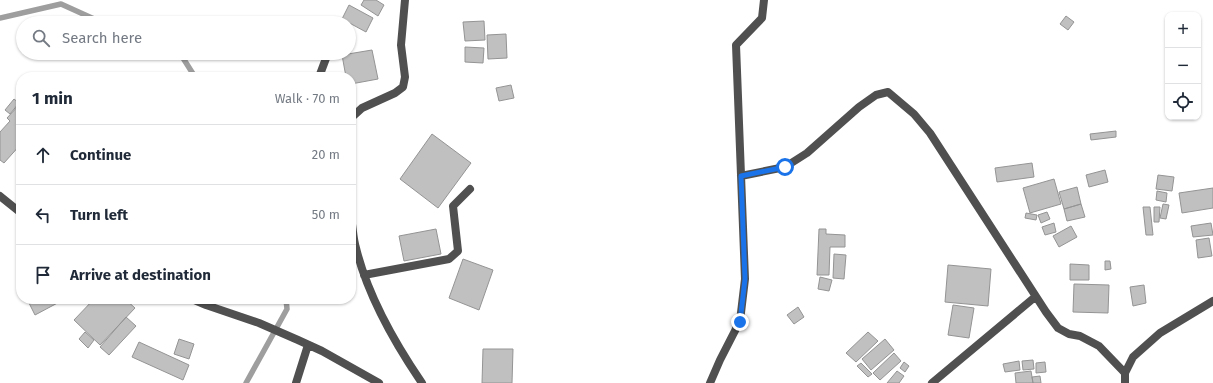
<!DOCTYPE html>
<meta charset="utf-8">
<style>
:root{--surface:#fff;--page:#f6f6f7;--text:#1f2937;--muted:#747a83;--line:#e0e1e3}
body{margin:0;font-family:"Fira Sans",sans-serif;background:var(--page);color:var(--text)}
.controls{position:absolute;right:12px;top:12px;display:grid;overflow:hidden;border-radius:8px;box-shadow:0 1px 3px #0004}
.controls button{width:36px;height:36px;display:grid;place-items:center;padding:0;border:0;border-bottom:1px solid var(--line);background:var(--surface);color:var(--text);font:20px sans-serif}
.stop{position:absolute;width:12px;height:12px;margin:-9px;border:3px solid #1a73e8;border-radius:50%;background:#fff}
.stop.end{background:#1a73e8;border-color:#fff;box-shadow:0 1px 4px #0008}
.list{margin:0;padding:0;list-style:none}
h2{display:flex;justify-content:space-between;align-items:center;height:52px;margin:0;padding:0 16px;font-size:17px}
h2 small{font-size:13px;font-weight:400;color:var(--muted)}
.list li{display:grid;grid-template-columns:26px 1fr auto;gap:12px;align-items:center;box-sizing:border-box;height:60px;padding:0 16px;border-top:1px solid var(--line)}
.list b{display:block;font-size:15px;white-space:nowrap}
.list em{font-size:13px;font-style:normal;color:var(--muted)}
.icon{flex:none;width:22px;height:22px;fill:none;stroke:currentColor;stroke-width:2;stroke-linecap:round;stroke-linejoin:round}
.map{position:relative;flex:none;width:1213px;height:383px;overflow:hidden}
.search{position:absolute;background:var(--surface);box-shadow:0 1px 3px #0004;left:16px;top:16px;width:340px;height:44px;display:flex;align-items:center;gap:10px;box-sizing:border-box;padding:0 14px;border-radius:22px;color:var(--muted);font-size:15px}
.panel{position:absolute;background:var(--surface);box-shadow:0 1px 3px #0004;left:16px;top:72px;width:340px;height:232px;border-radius:16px}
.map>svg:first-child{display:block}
</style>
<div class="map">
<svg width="1213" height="383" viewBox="0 0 1213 383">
<rect width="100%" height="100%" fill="#fff"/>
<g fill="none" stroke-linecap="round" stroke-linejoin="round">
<path stroke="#9e9e9e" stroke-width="5.5" d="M0,18L61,4L103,23
M171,53L183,58L195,77
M246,383L287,309L286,299"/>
</g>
<path fill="#c0c0c0" stroke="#949494" d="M364,0H376L384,5L378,16L361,5Z
M349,5L373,18L366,32L342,19Z
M1066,16L1074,22L1068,30L1060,24Z
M484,21L485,40L465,41L463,22Z
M506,34L507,58L488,59L487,35Z
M465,47L484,48L483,63L465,62Z
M372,50L378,79L351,84V77H346L342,55Z
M511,85L514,98L499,101L496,88Z
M14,99L19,103L10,114L5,110Z
M19,105L21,107V144L4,163L0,160V132L10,121L7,118Z
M1116,131V137L1091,140L1090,134Z
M432,134L471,163L438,208L400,179Z
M1032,163L1034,177L997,182L995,168Z
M1105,170L1108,182L1089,187L1086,175Z
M1158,175L1174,177L1172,191L1156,189Z
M1054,179L1061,204L1030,213L1023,188Z
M1077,187L1081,204L1064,209L1059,192Z
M1213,188V208L1182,213L1179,193Z
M1157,191L1167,193L1166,202L1156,200Z
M1081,204L1085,217L1067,221L1064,209Z
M1163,204L1169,205L1166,219L1160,218Z
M1143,207H1150L1153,235H1146Z
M1154,207H1160L1159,222H1154Z
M1047,212L1050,219L1041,223L1038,215Z
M1026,213L1037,215L1036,220L1025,218Z
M1054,223L1056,232L1045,235L1042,227Z
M1211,223L1213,235L1193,237L1191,226Z
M1071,226L1077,237L1059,247L1053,236Z
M436,229L441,254L404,261L399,236Z
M819,229H826V234L845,235V247H830L829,275H817Z
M1209,238L1212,256L1198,258L1196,240Z
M834,254L846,255L844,279L833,278Z
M463,259L493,270L479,310L449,298Z
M1105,261H1110L1111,269L1105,270Z
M1070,264L1089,265V280H1070Z
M948,265L991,269L988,306L945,302Z
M820,277L832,280L829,291L818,289Z
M1074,284L1109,285L1108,313L1073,312Z
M1144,285L1146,303L1133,306L1130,287Z
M27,299H65L35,315Z
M94,299H125L135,308L100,345L74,320Z
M953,305L974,308L969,338L948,335Z
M798,307L804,317L794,324L787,315Z
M126,317L136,326L109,355L100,347Z
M85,332L94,340L88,348L79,339Z
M868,332L878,341L856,362L846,353Z
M179,339L194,344L189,359L174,354Z
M885,339L894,350L871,370L862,359Z
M139,342L189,365L183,380L132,357Z
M483,349H513L512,383H482Z
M894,353L901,361L880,380L873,373Z
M1033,360L1034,369L1023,370L1022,361Z
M1019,361L1020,370L1005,372L1003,364Z
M904,362L909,366L905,372L900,368Z
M1045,362L1046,372L1036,373V363Z
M861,363L872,374L868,377L857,366Z
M897,371L904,376L899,383H887Z
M1031,371L1033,383H1016L1015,373Z
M1040,376L1041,383H1033L1032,377Z"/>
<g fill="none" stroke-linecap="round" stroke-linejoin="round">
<path stroke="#505050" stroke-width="8" d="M319,77L328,53
M351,118L362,108L395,93L403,87L405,77L401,45L405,0
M741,176L785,167L807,153L859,107L876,95L888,92L914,114L930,133L1046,312L1058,328L1069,334L1080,336L1099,346L1125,373
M0,196L21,213
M351,218C353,228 353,238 356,248C368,297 394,342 422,383
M364,275L449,259L458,251L453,206L470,189
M192,299L206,305L259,323L298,340L322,351L379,383
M296,383L308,345
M710,383L720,360L740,321L745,279L736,45L762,18L764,0
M932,383L1035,297
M1125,383V373L1133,357L1160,333L1213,301"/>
</g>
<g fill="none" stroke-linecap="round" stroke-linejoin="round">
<path stroke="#1a73e8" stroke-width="5" d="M740,322L745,279L741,176L785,167"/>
</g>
</svg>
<div class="controls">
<button>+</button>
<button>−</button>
<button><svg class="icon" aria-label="locate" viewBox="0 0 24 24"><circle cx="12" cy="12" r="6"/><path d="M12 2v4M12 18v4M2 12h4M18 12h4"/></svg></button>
</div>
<div class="stop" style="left:785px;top:167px"></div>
<div class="stop end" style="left:740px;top:322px"></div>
<div class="search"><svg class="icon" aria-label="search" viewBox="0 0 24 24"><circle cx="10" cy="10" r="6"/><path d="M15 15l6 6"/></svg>Search here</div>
<section class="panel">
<h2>1 min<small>Walk · 70 m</small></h2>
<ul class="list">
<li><svg class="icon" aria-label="ahead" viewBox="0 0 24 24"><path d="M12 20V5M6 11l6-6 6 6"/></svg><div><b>Continue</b></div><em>20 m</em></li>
<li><svg class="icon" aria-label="left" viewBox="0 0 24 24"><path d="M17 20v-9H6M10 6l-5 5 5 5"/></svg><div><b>Turn left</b></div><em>50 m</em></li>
<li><svg class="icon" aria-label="arrive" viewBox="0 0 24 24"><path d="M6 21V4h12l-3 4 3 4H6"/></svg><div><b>Arrive at destination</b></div></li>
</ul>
</section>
</div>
